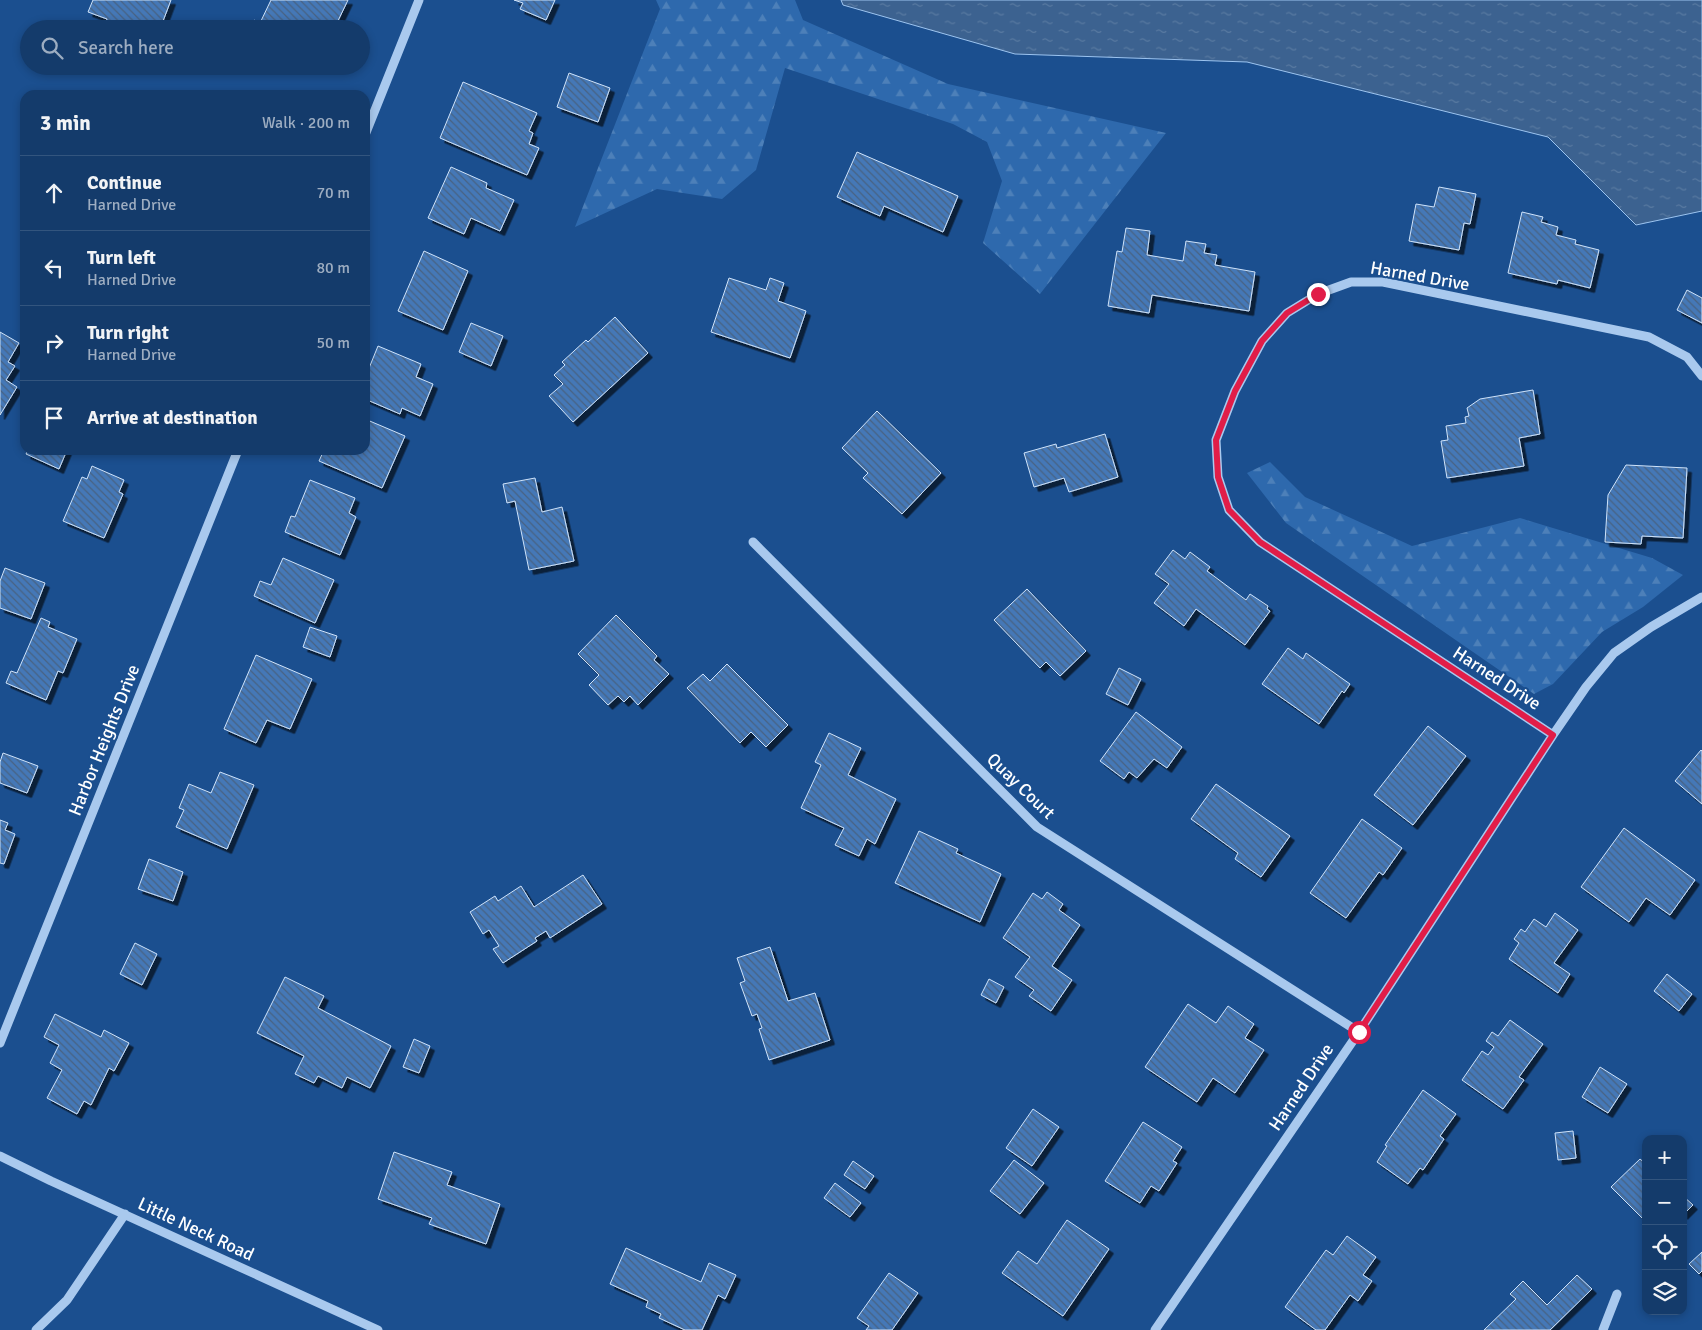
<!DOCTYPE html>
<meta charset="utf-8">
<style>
:root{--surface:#143b6b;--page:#1d4271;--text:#f1f3f6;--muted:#9dadc1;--line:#33557e}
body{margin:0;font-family:Signika,sans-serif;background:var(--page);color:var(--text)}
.controls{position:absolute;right:15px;bottom:15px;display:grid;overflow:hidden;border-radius:10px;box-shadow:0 2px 8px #0003}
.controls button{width:45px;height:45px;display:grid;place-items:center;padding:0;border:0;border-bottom:1px solid var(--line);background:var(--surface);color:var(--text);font:25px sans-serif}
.stop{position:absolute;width:15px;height:15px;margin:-11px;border:4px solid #e11d48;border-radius:50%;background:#fff}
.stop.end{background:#e11d48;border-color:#fff;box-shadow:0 1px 5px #0008}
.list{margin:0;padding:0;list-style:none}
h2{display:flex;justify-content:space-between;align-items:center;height:65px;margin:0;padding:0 20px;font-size:21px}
h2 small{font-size:16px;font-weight:400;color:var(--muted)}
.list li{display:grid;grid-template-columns:32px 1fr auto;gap:15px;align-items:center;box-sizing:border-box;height:75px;padding:0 20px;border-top:1px solid var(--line)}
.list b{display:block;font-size:19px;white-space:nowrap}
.list p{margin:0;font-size:16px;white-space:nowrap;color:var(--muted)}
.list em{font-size:16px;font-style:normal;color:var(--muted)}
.icon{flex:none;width:28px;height:28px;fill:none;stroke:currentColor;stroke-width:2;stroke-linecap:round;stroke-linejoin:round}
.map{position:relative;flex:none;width:1702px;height:1330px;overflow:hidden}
.search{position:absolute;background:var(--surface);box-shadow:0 2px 8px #0003;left:20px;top:20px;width:350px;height:55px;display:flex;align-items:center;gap:12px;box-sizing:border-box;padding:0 18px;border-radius:28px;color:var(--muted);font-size:19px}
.panel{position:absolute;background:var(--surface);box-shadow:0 2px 8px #0003;left:20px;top:90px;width:350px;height:365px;border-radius:15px}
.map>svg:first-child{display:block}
</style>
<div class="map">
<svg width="1702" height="1330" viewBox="0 0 1702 1330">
<defs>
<pattern id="forest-firs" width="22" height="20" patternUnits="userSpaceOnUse" patternTransform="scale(1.25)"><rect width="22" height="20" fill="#2e69ad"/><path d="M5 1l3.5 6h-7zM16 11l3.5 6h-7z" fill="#4d80b9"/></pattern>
<pattern id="water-ripples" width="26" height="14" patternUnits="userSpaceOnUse" patternTransform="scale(1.25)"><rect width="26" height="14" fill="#3c6290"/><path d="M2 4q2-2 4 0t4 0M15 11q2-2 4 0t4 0" fill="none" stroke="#597aa1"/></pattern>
<pattern id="building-back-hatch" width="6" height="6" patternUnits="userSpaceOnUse" patternTransform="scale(1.25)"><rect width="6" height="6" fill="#4478b7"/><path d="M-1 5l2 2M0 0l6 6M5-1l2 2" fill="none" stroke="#486282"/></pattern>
<filter id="shadow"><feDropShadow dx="4.5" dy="4.5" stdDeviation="0" flood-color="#0009"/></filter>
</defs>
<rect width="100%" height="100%" fill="#1b4f8f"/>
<path fill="url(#forest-firs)" d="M656,0H795L803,20L948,84L1166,133L1040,294L983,243L1002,181L987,142L953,124L785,68L756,170L722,199L657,189L575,227L660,9Z
M1270,462L1305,497L1412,546L1520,518L1652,558L1683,575L1643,607L1602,632L1553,684L1534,694L1286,523L1247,473Z"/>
<path fill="url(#water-ripples)" stroke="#9cc4f0" d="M841,0H1702V211L1636,225L1548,137L1247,62L1015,54L843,5Z"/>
<path fill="url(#building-back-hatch)" stroke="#cfe3fa" filter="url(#shadow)" d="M93,0H171L160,29H104L107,19L88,12Z
M271,0H348L335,27L331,25L330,29H320L311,25L309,29H250L254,20L260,23Z
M514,0H555L546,20L520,9L523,3Z
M569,73L610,88L598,122L557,107Z
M463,82L537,113L529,131L533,133L529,144L539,148L527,175L440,138Z
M857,152L958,196L943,232L884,206L880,216L837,197Z
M451,167L487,183L486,188L514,200L500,231L471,218L464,234L428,218Z
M1439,187L1476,194L1470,224L1464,223L1459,250L1409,241L1416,204L1434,207Z
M1522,212L1543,217L1541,222L1558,227L1556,235L1576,240L1575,244L1599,250L1590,288L1558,280L1557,284L1508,273Z
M1126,228L1150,231L1147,255L1183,261L1186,241L1206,244L1204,253L1217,255L1215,265L1255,272L1249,311L1152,295L1149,313L1108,306L1117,251L1122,252Z
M424,251L468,271L443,330L398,311Z
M729,278L766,290L770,278L784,283L778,301L806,311L790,358L711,332Z
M1687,290L1702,298V323L1677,310Z
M615,317L648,353L573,422L549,396L563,384L554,375L565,365L562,362L586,340L588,342Z
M471,323L503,336L491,366L459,352Z
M0,332L19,343L8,362L15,366L6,380L17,387L0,415Z
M378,346L421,364L416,377L433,384L420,416L402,408L400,414L365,399V378Z
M1533,390L1540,434L1519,438L1524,466L1447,478L1441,441L1448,440L1446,426L1466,423L1465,417L1469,416L1467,408L1480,399Z
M877,411L941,473L902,514L863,478L868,473L842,448Z
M365,419L405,436L382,488L319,461L324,450H365Z
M1105,434L1118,477L1069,492L1064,478L1034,487L1024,453L1056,444L1057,448Z
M28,450H67L59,469L26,454Z
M1626,465L1687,468L1683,538L1642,536L1641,544L1605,542L1608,495Z
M92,466L124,480L119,492L123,494L104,538L63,521L82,477L87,479Z
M535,478L542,512L562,507L574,561L529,570L515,501L507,503L503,484Z
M310,480L355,498L349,513L356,517L340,555L285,532L291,516L295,517Z
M1173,550L1185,559L1190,552L1210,567L1207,571L1246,600L1250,594L1268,606L1267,609L1270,611L1245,645L1196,609L1184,626L1154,603L1169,584L1155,574Z
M283,558L334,580L315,623L254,596L260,581L271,585Z
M5,568L45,583L31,619L0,608V581Z
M1027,589L1086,651L1060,676L1046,662L1040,668L994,620Z
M616,615L657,656L654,660L669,674L638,705L630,696L624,702L618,696L608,705L589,685L599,675L578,654Z
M41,618L50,622L48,627L77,639L63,673L58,671L46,700L6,683L11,671L17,673Z
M310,627L337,636L330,657L303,647Z
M1288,648L1303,659L1306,653L1350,684L1344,693L1342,691L1319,724L1262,684Z
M256,655L312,679L290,729L267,720L256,743L224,729Z
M727,664L788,725L766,747L751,732L740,743L687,688L703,674L710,681Z
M1119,668L1141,679L1128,705L1106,694Z
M1136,712L1182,747L1167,768L1154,759L1137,778L1129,772L1124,779L1100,761Z
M1428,726L1466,756L1413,825L1374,795Z
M829,733L861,748L848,775L896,799L875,844L867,839L859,856L835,845L844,828L801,808L821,765L815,762Z
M1701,750L1702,751V804L1675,781Z
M3,753L38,766L27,793L0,783V762Z
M220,772L254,785L227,849L176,827L184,810L179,808L189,784L211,793Z
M1216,784L1290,836L1261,877L1235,859L1238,853L1191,819Z
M1362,819L1402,848L1383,875L1379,872L1346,918L1310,893Z
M0,820L8,823L5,830L15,834L4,864L0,863Z
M1624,828L1695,880L1670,915L1646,898L1629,922L1581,887Z
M919,831L958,849L956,853L1001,874L980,922L895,883Z
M149,859L183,872L173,901L138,889Z
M583,875L602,904L550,938L546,931L535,938L537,941L503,963L493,949L499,946L489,930L483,934L470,912L495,896L498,901L521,886L534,907Z
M1047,892L1063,904L1059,910L1080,925L1052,966L1072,980L1051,1011L1029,996L1034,990L1015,977L1030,957L1003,938L1033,893L1042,899Z
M1555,913L1578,930L1554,963L1570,974L1558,993L1509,959L1519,943L1514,939L1521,929L1525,932L1534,919L1546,927Z
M135,943L157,954L142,985L120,974Z
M770,947L788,1001L815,993L830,1040L769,1060L759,1029L762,1028L757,1014L752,1016L740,983L745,981L737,958Z
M1667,974L1692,994L1679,1011L1654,991Z
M285,977L324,996L318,1008L391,1046L370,1088L347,1077L342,1088L318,1076L314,1083L295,1074L304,1056L257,1033Z
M989,979L1004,987L996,1003L981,995Z
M1188,1004L1216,1023L1228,1006L1254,1024L1245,1038L1264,1050L1235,1093L1213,1078L1197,1102L1145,1067Z
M55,1014L101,1037L104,1030L129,1043L114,1071L109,1068L91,1105L84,1101L77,1114L47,1098L62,1070L50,1063L59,1045L44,1037Z
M1510,1020L1543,1044L1519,1077L1524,1080L1503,1109L1462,1080L1482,1051L1488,1055L1494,1047L1486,1041L1492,1032L1498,1036Z
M414,1039L430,1046L419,1073L403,1067Z
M1600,1067L1627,1084L1608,1113L1582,1097Z
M1423,1090L1456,1114L1440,1136L1444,1139L1423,1170L1420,1168L1408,1184L1377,1162L1387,1146L1385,1145Z
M1033,1109L1059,1127L1032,1166L1006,1148Z
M1143,1122L1182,1147L1173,1161L1177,1163L1159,1191L1151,1186L1140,1203L1105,1181Z
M1573,1131L1576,1158L1558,1160L1555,1133Z
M394,1152L452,1172L447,1185L500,1204L486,1244L429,1224L432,1218L378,1199Z
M1640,1159L1646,1164V1222L1611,1187Z
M1014,1160L1044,1183L1020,1214L990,1191Z
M853,1161L874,1176L865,1189L844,1175Z
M835,1183L861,1203L850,1217L824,1198Z
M1683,1196L1693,1205L1683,1215Z
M1067,1220L1109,1249L1063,1316L1002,1273L1018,1251L1037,1264Z
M1347,1236L1376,1257L1363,1275L1372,1281L1358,1301L1350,1295L1325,1330H1316L1285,1307L1326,1250L1333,1255Z
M626,1248L701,1282L709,1263L736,1275L725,1299L718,1295L702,1330H685L659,1318L661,1314L646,1307L648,1301L610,1284Z
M1702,1252V1271L1699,1274L1689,1264Z
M889,1273L918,1293L892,1330H866L869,1326L857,1318Z
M1577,1275L1592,1289L1550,1330H1484L1516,1299L1510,1294L1523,1281L1547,1305Z"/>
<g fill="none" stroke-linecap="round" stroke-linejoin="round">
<path stroke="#a9c9ee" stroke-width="9" d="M365,135L419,0
M1702,376L1687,357L1649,337L1383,282H1351L1318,294L1287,313L1262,341L1235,391L1216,440L1218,477L1229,510L1260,542L1553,735L1586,687L1614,653L1651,627L1702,597
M753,542L1037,827L1359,1032
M0,1043L238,450
M0,1156L51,1181L378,1330
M36,1330L67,1300L125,1214
M1155,1330L1359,1032L1553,735
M1603,1330L1617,1294"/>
</g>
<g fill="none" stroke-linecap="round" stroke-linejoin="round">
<path stroke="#e11d48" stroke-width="6" d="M1318,294L1287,313L1262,341L1235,391L1216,440L1218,477L1229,510L1260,542L1553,735L1359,1032"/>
</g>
<g text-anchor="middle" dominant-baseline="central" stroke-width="4" stroke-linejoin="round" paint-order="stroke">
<g font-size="18" fill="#fff" stroke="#1b4f8f">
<text transform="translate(1420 276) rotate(10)">Harned Drive</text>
<text transform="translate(1497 678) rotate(33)">Harned Drive</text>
<text transform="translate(104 740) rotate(-68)">Harbor Heights Drive</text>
<text transform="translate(1021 786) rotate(44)">Quay Court</text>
<text transform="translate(1301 1087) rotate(-56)">Harned Drive</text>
<text transform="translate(196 1229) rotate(25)">Little Neck Road</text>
</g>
</g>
</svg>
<div class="controls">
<button>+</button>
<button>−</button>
<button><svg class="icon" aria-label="locate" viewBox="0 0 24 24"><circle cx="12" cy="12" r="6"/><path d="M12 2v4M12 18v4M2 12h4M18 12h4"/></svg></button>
<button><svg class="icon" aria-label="layers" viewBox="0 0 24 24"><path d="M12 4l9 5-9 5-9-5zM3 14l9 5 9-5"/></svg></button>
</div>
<div class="stop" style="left:1359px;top:1032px"></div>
<div class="stop end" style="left:1318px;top:294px"></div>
<div class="search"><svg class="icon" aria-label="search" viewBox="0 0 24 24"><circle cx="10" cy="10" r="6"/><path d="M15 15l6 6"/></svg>Search here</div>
<section class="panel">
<h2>3 min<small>Walk · 200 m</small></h2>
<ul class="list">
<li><svg class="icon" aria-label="ahead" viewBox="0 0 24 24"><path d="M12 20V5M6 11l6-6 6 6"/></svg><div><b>Continue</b><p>Harned Drive</p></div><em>70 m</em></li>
<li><svg class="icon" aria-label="left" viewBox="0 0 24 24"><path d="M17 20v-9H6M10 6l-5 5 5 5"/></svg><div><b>Turn left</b><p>Harned Drive</p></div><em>80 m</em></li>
<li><svg class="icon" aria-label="right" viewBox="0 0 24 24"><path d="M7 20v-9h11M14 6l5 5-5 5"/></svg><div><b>Turn right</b><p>Harned Drive</p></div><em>50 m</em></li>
<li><svg class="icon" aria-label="arrive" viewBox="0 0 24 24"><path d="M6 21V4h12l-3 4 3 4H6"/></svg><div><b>Arrive at destination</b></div></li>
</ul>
</section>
</div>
